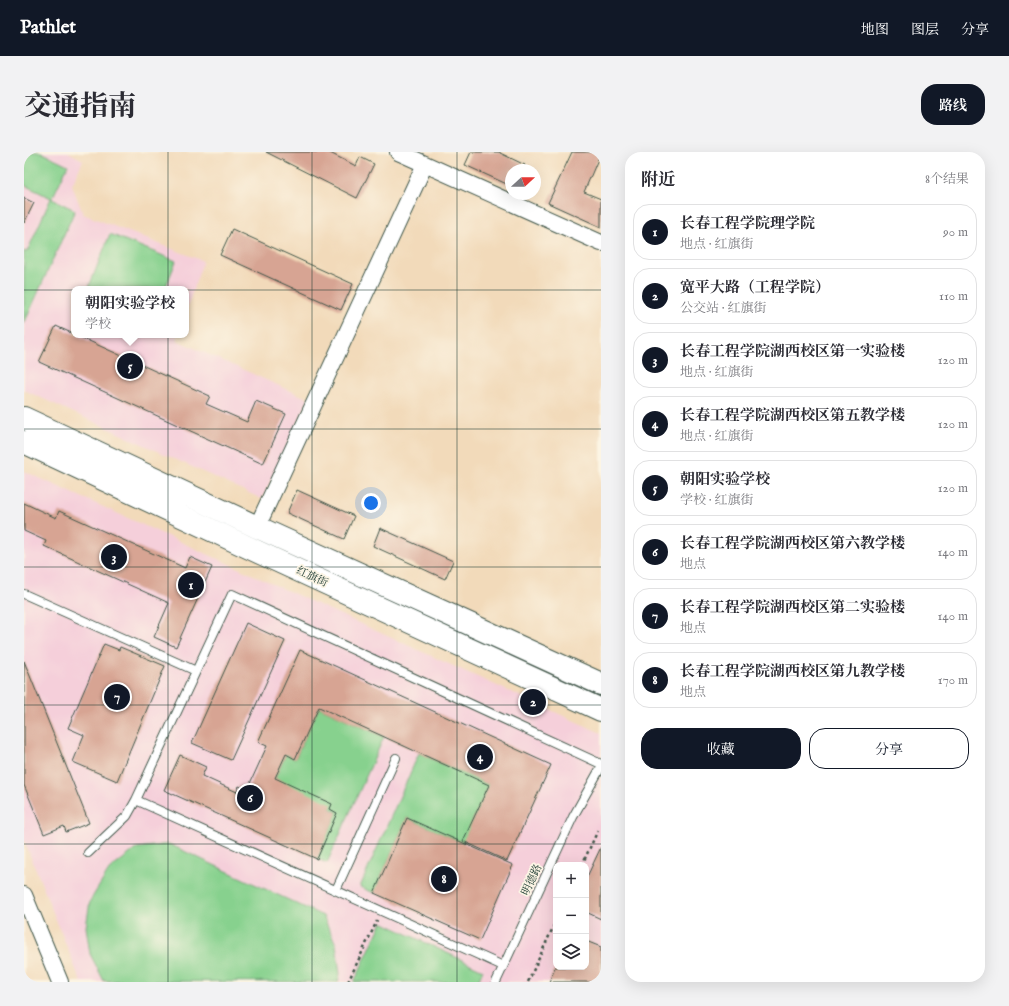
<!DOCTYPE html>
<html lang="zh">
<meta charset="utf-8">
<style>
:root{--surface:#fff;--page:#f2f2f3;--text:#2b2b33;--muted:#7c7c81;--line:#e1e1e2;--accent:#111827}
body{margin:0;font-family:"IM FELL English","Noto Serif SC",serif;background:var(--page);color:var(--text)}
.controls{position:absolute;right:12px;bottom:12px;display:grid;overflow:hidden;border-radius:8px;box-shadow:0 4px 16px #0002}
.controls button{width:36px;height:36px;display:grid;place-items:center;padding:0;border:0;border-bottom:1px solid var(--line);background:var(--surface);color:var(--text);font:20px sans-serif}
.compass{position:absolute;left:481px;top:12px;width:36px;height:36px;border-radius:50%;background:var(--surface);box-shadow:0 4px 16px #0002;rotate:69deg}
.you{position:absolute;left:347px;top:351px;width:14px;height:14px;margin:-10px;border:3px solid #fff;border-radius:50%;background:#1a73e8;box-shadow:0 0 0 6px #1a73e833}
.badge{display:grid;place-items:center;width:26px;height:26px;border-radius:50%;background:var(--accent);color:#fff;font-size:13px;font-weight:700}
.pin{position:absolute;translate:-50% -50%;border:2px solid #fff;box-shadow:0 1px 4px #0006}
.popup{position:absolute;left:47px;top:134px;width:118px;height:52px;box-sizing:border-box;display:grid;place-content:center;border-radius:8px;background:var(--surface);filter:drop-shadow(0 1px 3px #0005);font-size:13px;white-space:nowrap;color:var(--muted)}
.popup b{font-size:15px;color:var(--text)}
.popup::after{content:'';position:absolute;left:50%;top:100%;margin-left:-8px;border:8px solid transparent;border-top-color:var(--surface)}
.list{margin:0;padding:0;list-style:none}
h2{display:flex;justify-content:space-between;align-items:center;height:52px;margin:0;padding:0 16px;font-size:17px}
h2 small{font-size:13px;font-weight:400;color:var(--muted)}
.list li{display:grid;grid-template-columns:26px 1fr auto;gap:12px;align-items:center;box-sizing:border-box;height:56px;margin:0 8px 8px;padding:0 8px;border:1px solid var(--line);border-radius:16px}
.list b{display:block;font-size:15px;white-space:nowrap}
.list p{margin:0;font-size:13px;white-space:nowrap;color:var(--muted)}
.list em{font-size:13px;font-style:normal;color:var(--muted)}
.actions{display:flex;gap:8px;padding:12px 16px}
.actions a{flex:1;padding:9px 0;border:1px solid var(--accent);border-radius:16px;text-align:center;font-size:14px;color:var(--accent)}
.actions .main{background:var(--accent);color:#fff}
.icon{flex:none;width:22px;height:22px;fill:none;stroke:currentColor;stroke-width:2;stroke-linecap:round;stroke-linejoin:round}
.map{position:relative;flex:none;width:577px;height:830px;overflow:hidden;border-radius:16px}
header{display:flex;align-items:center;gap:24px;box-sizing:border-box;height:56px;padding:0 20px;background:var(--accent);color:#fff}
header strong{font-size:19px}
nav{display:flex;gap:22px;margin-inline-start:auto;font-size:14px}
.intro{display:flex;align-items:center;justify-content:space-between;box-sizing:border-box;height:96px;padding:0 24px}
h1{margin:0;font-size:28px}
.button{padding:10px 18px;border-radius:16px;background:var(--accent);color:#fff;font-size:14px;font-weight:700}
main{display:flex;gap:24px;padding:0 24px}
aside{flex:1;background:var(--surface);border-radius:16px;box-shadow:0 4px 16px #0002}
.map>svg:first-child{display:block}
</style>
<header>
<strong>Pathlet</strong>
<nav><a>地图</a><a>图层</a><a>分享</a></nav>
</header>
<div class="intro"><h1>交通指南</h1><a class="button">路线</a></div>
<main>
<div class="map">
<svg width="577" height="830" viewBox="0 0 577 830">
<rect width="100%" height="100%" fill="#fcf5e5"/>
<filter id="ink" filterUnits="userSpaceOnUse"><feTurbulence type="fractalNoise" baseFrequency=".025" numOctaves="2"/><feDisplacementMap in="SourceGraphic" scale="8" xChannelSelector="R" yChannelSelector="G"/><feConvolveMatrix kernelMatrix="1 2 1 2 8 2 1 2 1" color-interpolation-filters="sRGB"/></filter>
<filter id="wash" filterUnits="userSpaceOnUse"><feTurbulence type="fractalNoise" baseFrequency=".012" numOctaves="4" result="noise"/><feDisplacementMap in="SourceGraphic" scale="16" xChannelSelector="R" yChannelSelector="G"/><feGaussianBlur stdDeviation="0.9" result="paint"/><feColorMatrix in="noise" values="0 0 0 0 0 0 0 0 0 0 0 0 0 0 0 0 0 1.4 0 .05"/><feComposite in="paint" operator="in"/></filter>
<g filter="url(#wash)">
<rect width="100%" height="100%" fill="#f2daba"/>
<path fill="#f5cfda" fill-rule="evenodd" d="M0,0H44L59,8L48,33L59,62L179,109L162,159V137H50V183H154L152,188L285,247L238,347L0,238Z
M0,319L577,581V830H57L0,688ZM532,713H562V815H532Z"/>
<path fill="#87d18e" stroke="#538761" d="M0,0H17L44,13L28,47L51,58L0,172V99L3,100L27,46L0,33Z
M86,82L152,109L141,137H64Z
M295,555L360,585L303,711L293,707L313,660L251,626L262,602L271,607Z
M395,601L465,633L439,691L383,666L350,741L336,735Z
M145,692L299,764L312,792L316,822L314,830L80,829L66,802L62,775L66,749L85,718L113,696Z
M358,770L459,818L454,830H330Z"/>
<g id="blocks">
<path fill="#d7a493" d="M242,0H304L332,14L336,5L350,12L333,46Z
M447,0H476V1L501,13L498,18H487V34L441,13Z
M548,0H577L560,40L577,47V75L524,51Z
M0,46L10,51L0,71Z
M208,77L329,132L317,158L196,103Z
M32,174L186,244L182,252L223,270L232,249L262,262L239,312L15,210Z
M273,338L330,364L320,387L263,361Z
M0,351L32,366L35,359L161,416L166,405L188,415L152,495L130,485L145,451L20,394L22,389L0,379Z
M356,376L429,409L421,427L349,394Z
M222,471L261,489L207,608L168,591Z
M80,492L95,498L96,495L141,514L93,629L49,610L60,583L44,576Z
M276,498L527,613L483,709L439,689L465,633L295,555L271,607L262,602L251,626L308,652L306,657L313,661L293,707L140,638L156,603L182,615L178,624L213,640L215,634L223,638L243,594L234,590Z
M0,509L65,671L42,680L40,674L20,682L0,633Z
M383,666L489,713L456,788L350,741Z
M577,695V767L562,760V727Z
M562,789L577,795V830H525L531,815H562Z"/>
</g>
</g>
<g filter="url(#ink)">
<use href="#blocks" fill-opacity="0" stroke="#3f5548" stroke-width="1"/>
<g fill="none" stroke-linecap="round" stroke-linejoin="round">
<g stroke="#3f5548" stroke-width="10">
<path id="lane" d="M0,442L172,519
M112,648L479,814
M64,701L103,664L112,648L208,442L577,612
M312,738L372,606
M472,830L549,665L577,615"/>
</g>
<g stroke="#3f5548" stroke-width="18">
<path id="street" d="M374,0L577,91
M233,375L401,12
M0,743L36,830"/>
</g>
<g stroke="#3f5548" stroke-width="24">
<path id="secondary" d="M0,266L233,375L577,532
M0,290L232,399L577,558"/>
</g>
<path stroke="#3f5548" stroke-width="2.5" stroke-dasharray="3 3" stroke-linecap="butt" d="M558,713L574,678
M324,830L353,769
M504,830L532,769"/>
<use href="#lane" stroke="#fff" stroke-width="8"/>
<use href="#street" stroke="#fff" stroke-width="16"/>
<use href="#secondary" stroke="#fff" stroke-width="22"/>
</g>
</g>
<path fill="none" stroke="#1f3d34" stroke-width="1" stroke-opacity="0.55" d="M144,0V830M288,0V830M433,0V830M0,138H577M0,277H577M0,415H577M0,553H577M0,692H577"/>
<g text-anchor="middle" dominant-baseline="central" stroke-width="3.5" stroke-linejoin="round" paint-order="stroke">
<g font-size="11" fill="#1f3d34" stroke="#fcf5e5">
<text transform="translate(288 425) rotate(25)">红旗街</text>
<text transform="translate(508 728) rotate(-65)">明德路</text>
</g>
</g>
</svg>
<div class="controls">
<button>+</button>
<button>−</button>
<button><svg class="icon" aria-label="layers" viewBox="0 0 24 24"><path d="M12 4l9 5-9 5-9-5zM3 14l9 5 9-5"/></svg></button>
</div>
<svg class="compass" viewBox="-18 -18 36 36"><path d="M0-13l5 13h-10z" fill="#e53935"/><path d="M0 13l5-13h-10z" fill="#7c7c81"/></svg>
<div class="you"></div>
<div class="pin badge" style="left:167px;top:433px">1</div>
<div class="pin badge" style="left:509px;top:550px">2</div>
<div class="pin badge" style="left:90px;top:405px">3</div>
<div class="pin badge" style="left:456px;top:605px">4</div>
<div class="pin badge" style="left:106px;top:214px">5</div>
<div class="popup"><b>朝阳实验学校</b>学校</div>
<div class="pin badge" style="left:226px;top:646px">6</div>
<div class="pin badge" style="left:93px;top:545px">7</div>
<div class="pin badge" style="left:420px;top:727px">8</div>
</div>
<aside>
<h2>附近<small>8个结果</small></h2>
<ul class="list">
<li><span class="badge">1</span><div><b>长春工程学院理学院</b><p>地点 · 红旗街</p></div><em>90 m</em></li>
<li><span class="badge">2</span><div><b>宽平大路（工程学院）</b><p>公交站 · 红旗街</p></div><em>110 m</em></li>
<li><span class="badge">3</span><div><b>长春工程学院湖西校区第一实验楼</b><p>地点 · 红旗街</p></div><em>120 m</em></li>
<li><span class="badge">4</span><div><b>长春工程学院湖西校区第五教学楼</b><p>地点 · 红旗街</p></div><em>120 m</em></li>
<li><span class="badge">5</span><div><b>朝阳实验学校</b><p>学校 · 红旗街</p></div><em>120 m</em></li>
<li><span class="badge">6</span><div><b>长春工程学院湖西校区第六教学楼</b><p>地点</p></div><em>140 m</em></li>
<li><span class="badge">7</span><div><b>长春工程学院湖西校区第二实验楼</b><p>地点</p></div><em>140 m</em></li>
<li><span class="badge">8</span><div><b>长春工程学院湖西校区第九教学楼</b><p>地点</p></div><em>170 m</em></li>
</ul>
<div class="actions"><a class="main">收藏</a><a>分享</a></div>
</aside>
</main>
